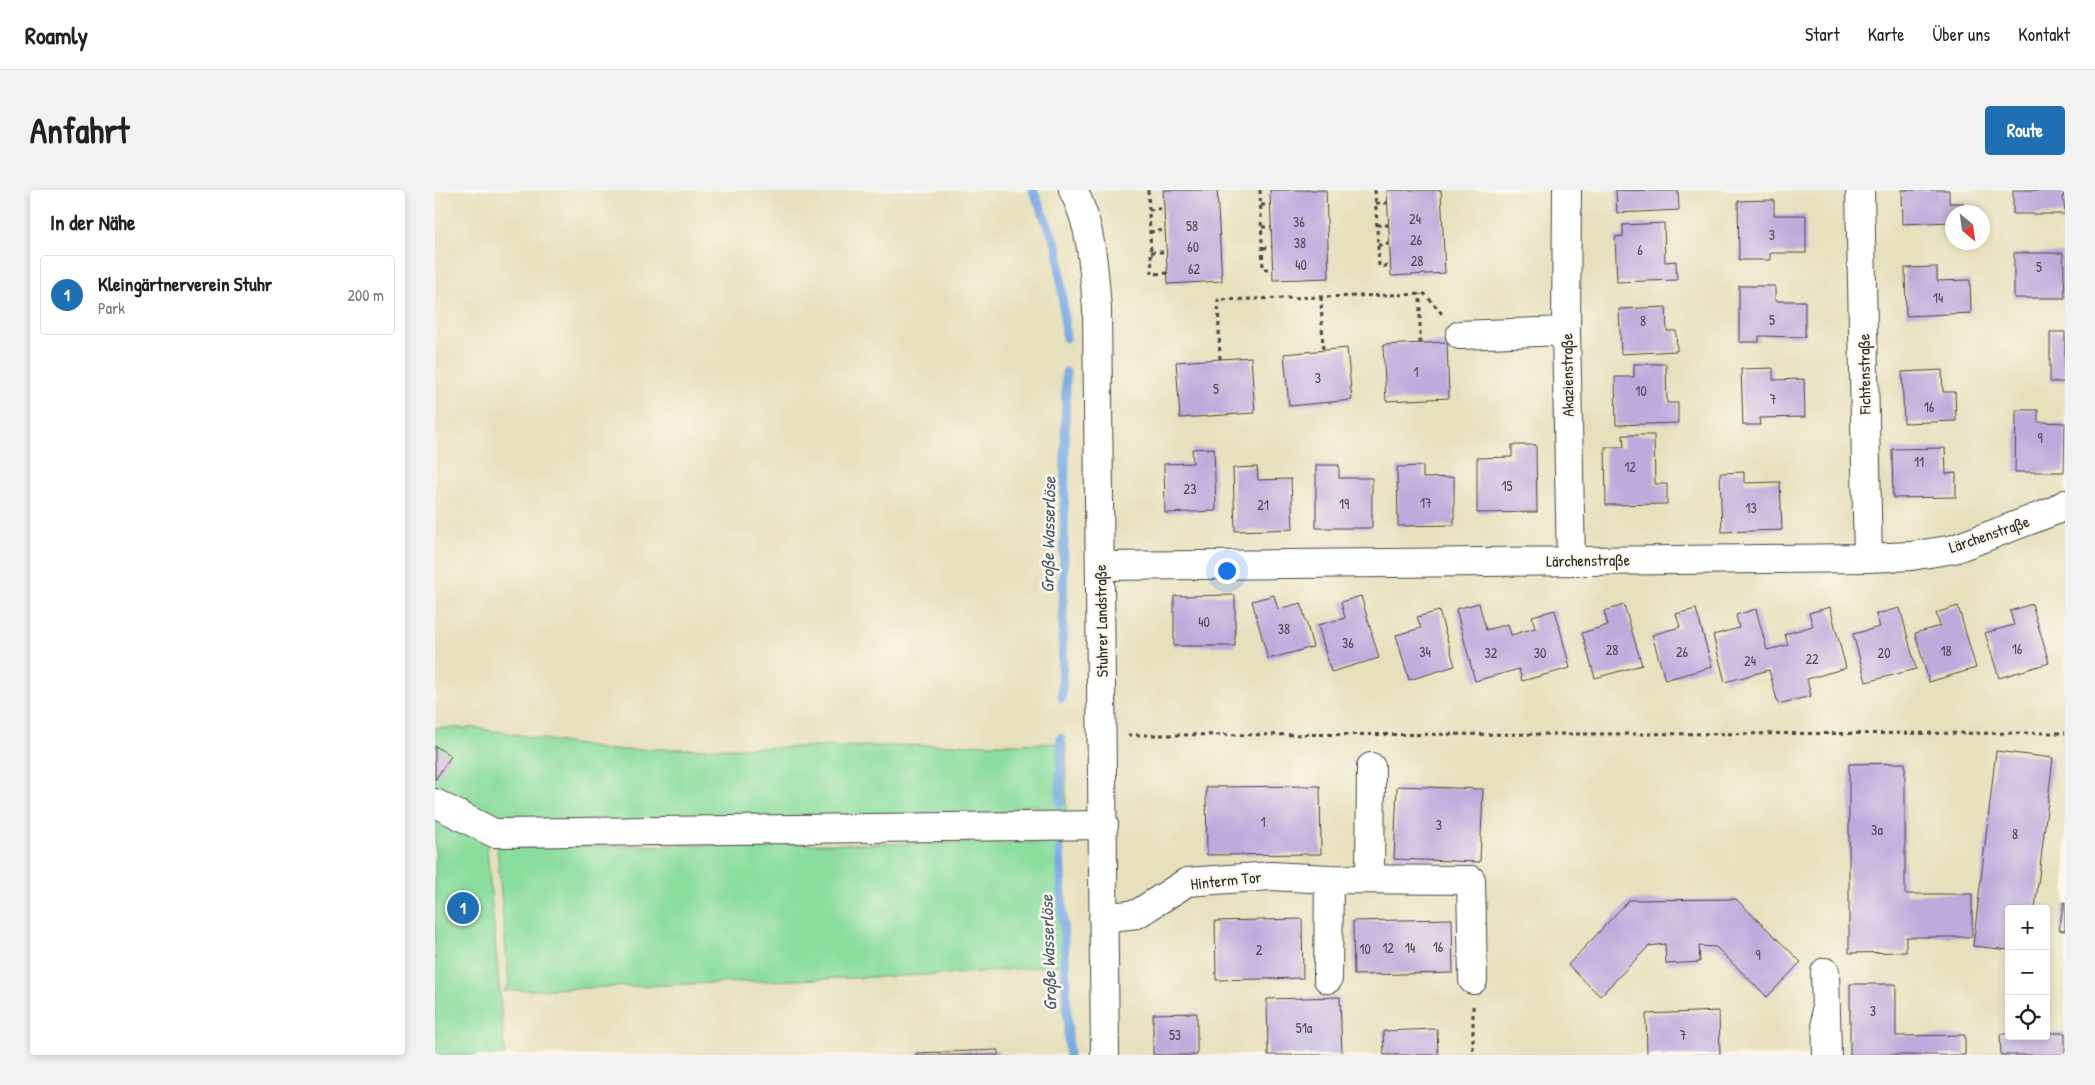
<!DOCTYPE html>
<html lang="de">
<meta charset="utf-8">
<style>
:root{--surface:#fff;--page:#f2f2f2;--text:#222;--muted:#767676;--line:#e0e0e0;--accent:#1f6fb2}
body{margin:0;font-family:"Patrick Hand",sans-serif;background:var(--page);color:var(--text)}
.controls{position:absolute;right:15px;bottom:15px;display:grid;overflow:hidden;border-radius:5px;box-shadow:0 2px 8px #0003}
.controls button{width:45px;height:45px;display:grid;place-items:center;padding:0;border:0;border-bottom:1px solid var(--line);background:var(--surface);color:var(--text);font:25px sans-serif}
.compass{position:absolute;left:1510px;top:15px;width:45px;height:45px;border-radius:50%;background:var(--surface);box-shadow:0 2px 8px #0003;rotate:151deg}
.you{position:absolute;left:791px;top:380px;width:18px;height:18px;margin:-12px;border:4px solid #fff;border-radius:50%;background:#1a73e8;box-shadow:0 0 0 8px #1a73e833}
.badge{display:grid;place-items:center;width:32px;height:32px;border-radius:50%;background:var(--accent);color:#fff;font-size:16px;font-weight:700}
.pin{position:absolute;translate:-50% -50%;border:2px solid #fff;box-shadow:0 1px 5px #0006}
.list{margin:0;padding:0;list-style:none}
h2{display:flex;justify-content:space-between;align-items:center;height:65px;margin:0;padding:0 20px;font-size:21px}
h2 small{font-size:16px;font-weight:400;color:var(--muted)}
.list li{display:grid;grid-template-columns:32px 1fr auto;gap:15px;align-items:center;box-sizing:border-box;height:80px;margin:0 10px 10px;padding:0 10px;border:1px solid var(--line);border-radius:5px}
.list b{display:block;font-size:19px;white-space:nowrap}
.list p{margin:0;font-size:16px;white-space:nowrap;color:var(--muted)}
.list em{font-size:16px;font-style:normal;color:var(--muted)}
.icon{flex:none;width:28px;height:28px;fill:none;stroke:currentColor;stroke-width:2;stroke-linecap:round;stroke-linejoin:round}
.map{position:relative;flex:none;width:1630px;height:865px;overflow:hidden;border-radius:5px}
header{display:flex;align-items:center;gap:30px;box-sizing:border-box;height:70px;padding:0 25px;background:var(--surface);border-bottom:1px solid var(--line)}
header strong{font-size:24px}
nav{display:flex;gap:28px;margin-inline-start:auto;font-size:18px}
.intro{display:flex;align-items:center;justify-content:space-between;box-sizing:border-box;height:120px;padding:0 30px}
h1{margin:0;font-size:35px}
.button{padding:12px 22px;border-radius:5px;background:var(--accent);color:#fff;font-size:18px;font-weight:700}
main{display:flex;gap:30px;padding:0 30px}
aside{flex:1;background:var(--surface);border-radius:5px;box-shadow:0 2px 8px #0003}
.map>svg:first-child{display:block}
</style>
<header>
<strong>Roamly</strong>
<nav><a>Start</a><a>Karte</a><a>Über uns</a><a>Kontakt</a></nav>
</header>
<div class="intro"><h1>Anfahrt</h1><a class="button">Route</a></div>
<main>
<aside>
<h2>In der Nähe<small></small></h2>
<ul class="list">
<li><span class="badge">1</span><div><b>Kleingärtnerverein Stuhr</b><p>Park</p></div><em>200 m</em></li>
</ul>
</aside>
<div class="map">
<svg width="1630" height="865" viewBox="0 0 1630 865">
<rect width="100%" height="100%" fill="#fbf7ec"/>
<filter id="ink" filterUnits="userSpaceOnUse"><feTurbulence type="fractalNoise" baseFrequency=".02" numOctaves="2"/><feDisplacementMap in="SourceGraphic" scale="10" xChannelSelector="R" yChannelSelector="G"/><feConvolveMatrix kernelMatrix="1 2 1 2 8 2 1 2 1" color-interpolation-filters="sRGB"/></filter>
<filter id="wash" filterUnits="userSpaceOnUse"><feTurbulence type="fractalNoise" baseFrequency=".0096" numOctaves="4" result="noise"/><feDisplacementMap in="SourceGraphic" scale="20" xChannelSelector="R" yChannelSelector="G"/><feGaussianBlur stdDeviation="1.12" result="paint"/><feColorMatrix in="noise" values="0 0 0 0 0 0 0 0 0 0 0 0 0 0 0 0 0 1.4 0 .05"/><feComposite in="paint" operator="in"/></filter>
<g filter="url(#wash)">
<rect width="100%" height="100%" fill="#e7e0bd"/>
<path fill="#8bdd9e" stroke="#5b8464" d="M0,538H42L175,560L631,553V621L619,624C597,610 585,615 565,627L50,636L70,865H0Z
M628,652L632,775L519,784L68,801L74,794L62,657Z"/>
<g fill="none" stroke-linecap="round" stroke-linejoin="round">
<path stroke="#77a9e3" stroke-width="9" d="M598,0L623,59L631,148
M627,508L631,182
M625,613L626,548
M625,659L634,865"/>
</g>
<g id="blocks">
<path fill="#bdabdc" d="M728,0H782L787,91L733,94Z
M835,0H891L894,88L838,90Z
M952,0H1006L1010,83L956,86Z
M1181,0L1243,1L1244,20L1182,23Z
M1467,0H1514V13H1528L1529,22H1518V32L1468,34Z
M1578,0H1628L1630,24H1578Z
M1339,10V25H1371V63H1335V70H1304L1303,11Z
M1229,33L1230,72L1241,71L1242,90L1182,92L1180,47L1188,46V35Z
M1579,63H1628L1630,108H1579Z
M1502,77V91L1535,90L1536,123L1471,126L1470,78Z
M1304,96H1340V111H1370V147L1324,146V152H1304Z
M1231,117L1232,141H1241L1242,161L1186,164L1184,119Z
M1615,142H1630V192H1615Z
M1012,152L1014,208L951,211L948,155Z
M912,158L917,210L854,216L849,164Z
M816,167L820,223L745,228L741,172Z
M1199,174H1231L1232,213H1243V233L1181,235L1180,187H1199Z
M1338,178V190L1369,189L1370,227L1324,228L1325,235H1308L1306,179Z
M1507,180L1508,202H1520L1521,231L1469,233L1467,182Z
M1581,220H1603V232L1630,233L1629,282H1580Z
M1188,245H1219L1220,294H1232V314L1171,315L1170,257H1189Z
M1077,255H1101L1102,322L1042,323V268L1077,267Z
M779,258L781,321L730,323L729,274L758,273L757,259Z
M1510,258L1511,284L1521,283V307L1458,308L1457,259Z
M881,275H904V288H937V338H881Z
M988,276V288L1019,287V335L963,336L962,277Z
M822,277L823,290L856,289L858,339L800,341L798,278Z
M1309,282V293L1345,292L1347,340L1287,342L1285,283Z
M800,405V456H739V406Z
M839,405L843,419L866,413L878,457L833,469L817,411Z
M926,406L944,468L896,482L883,435L910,428L906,412Z
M1044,413L1051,440L1073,434L1076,445L1100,438L1097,426L1120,420L1135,478L1087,491L1084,479L1040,491L1021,419Z
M1597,414L1614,473L1564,488L1550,443L1579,435L1575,421Z
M1189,415L1207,475L1160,488L1147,443L1173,435L1169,421Z
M1523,416L1541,478L1494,492L1480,443L1505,436L1501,423Z
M1395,417L1411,478L1372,489L1376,506L1343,514L1334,480L1290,492L1278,445L1304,438L1301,425L1321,419L1332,460L1353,455L1350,444L1378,436L1374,423Z
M1465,418L1481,479L1431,492L1418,444L1445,437L1441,424Z
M1261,419L1277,477L1230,490L1217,445L1245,437L1241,424Z
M1004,421L1020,476L974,490L961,445L986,438L982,427Z
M0,556L16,566L0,590Z
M1561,561L1618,568L1600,719H1574V760L1538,756Z
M1470,573V704H1537V747H1471V762L1414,763V574Z
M885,596L886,664L772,665L771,597Z
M962,596L1048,599L1045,672L959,669Z
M1301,709L1366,772L1332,807L1281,757L1264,756L1265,772L1231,774L1230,754L1214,756L1165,806L1133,775L1194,710Z
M1629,712H1630V741L1624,740Z
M867,729L868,788L781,790L780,731Z
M1017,729L1018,783L919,785L918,731Z
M1415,794H1461V846L1530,845V865H1415Z
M905,807L907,865H833L832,809Z
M1284,821L1285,865H1212L1211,824Z
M762,823V865H718V824Z
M1002,839L1003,865H949L948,841Z
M1611,843H1630V865H1566L1565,844H1574V846H1611Z
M563,860V865H481V863Z"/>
</g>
</g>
<g filter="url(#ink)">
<use href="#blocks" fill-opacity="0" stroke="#474641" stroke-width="1"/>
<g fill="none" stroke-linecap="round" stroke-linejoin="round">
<g stroke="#474641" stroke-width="30">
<path id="minor" d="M638,0C657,36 659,79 662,120L670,865
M1132,0L1131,141L1136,371
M1425,0L1433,368
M1025,145L1131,141
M666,376L1433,368L1476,366L1519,359L1619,321L1630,314
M0,613L59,643L669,635
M935,688L936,577
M668,728L702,724L752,692L836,686L894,689L1036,690L1038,790
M1390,782L1392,865
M893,789L894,689"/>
</g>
<path stroke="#474641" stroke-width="3" stroke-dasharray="4 4" stroke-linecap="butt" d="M713,0L717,84L732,83
M825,0L828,79H838
M940,0L944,76H956
M941,13H953
M826,15H836
M714,20L729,18
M942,35H954
M827,37H836
M715,42L730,40
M943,55L954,54
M828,58L837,57
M716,62H731
M886,107L888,160
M985,153V104
M785,169L783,110L990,104L1008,125
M693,545L1630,543
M1038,816V865"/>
<use href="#minor" stroke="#fff" stroke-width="28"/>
</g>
</g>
<g text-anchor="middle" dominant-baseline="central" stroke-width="5" stroke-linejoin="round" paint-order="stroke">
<g font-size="14" fill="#504b57">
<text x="980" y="28">24</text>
<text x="864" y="31">36</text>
<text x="757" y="35">58</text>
<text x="1337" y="44">3</text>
<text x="981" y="49">26</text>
<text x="865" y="52">38</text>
<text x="758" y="56">60</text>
<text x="1205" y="59">6</text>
<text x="982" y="70">28</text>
<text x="866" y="74">40</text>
<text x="1604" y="76">5</text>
<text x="759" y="78">62</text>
<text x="1503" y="107">14</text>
<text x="1337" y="129">5</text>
<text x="1208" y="130">8</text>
<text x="981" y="181">1</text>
<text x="883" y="187">3</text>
<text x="781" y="198">5</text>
<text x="1206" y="200">10</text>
<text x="1338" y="208">7</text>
<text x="1494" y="216">16</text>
<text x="1605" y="247">9</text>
<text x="1484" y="271">11</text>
<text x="1195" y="276">12</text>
<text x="1072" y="295">15</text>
<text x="755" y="298">23</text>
<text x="991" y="312">17</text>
<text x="909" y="313">19</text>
<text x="828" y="314">21</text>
<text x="1316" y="317">13</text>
<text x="769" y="431">40</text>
<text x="849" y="438">38</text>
<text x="913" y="452">36</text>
<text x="1582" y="458">16</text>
<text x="1177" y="459">28</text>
<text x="1511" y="460">18</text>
<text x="990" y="461">34</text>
<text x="1247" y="461">26</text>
<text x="1056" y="462">32</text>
<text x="1105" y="462">30</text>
<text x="1449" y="462">20</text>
<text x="1377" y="468">22</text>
<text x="1315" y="470">24</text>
<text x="828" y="631">1</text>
<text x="1004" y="634">3</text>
<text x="1442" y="639">3a</text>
<text x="1580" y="643">8</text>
<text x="1003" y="756">16</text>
<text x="953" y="757">12</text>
<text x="975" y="757">14</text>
<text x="930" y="758">10</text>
<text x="824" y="759">2</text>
<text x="1323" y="764">9</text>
<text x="1438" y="820">3</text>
<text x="869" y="837">51a</text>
<text x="740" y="844">53</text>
<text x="1248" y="844">7</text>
</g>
<g font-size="16" fill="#2b2b2b" stroke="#fbf7ec">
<text transform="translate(1429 184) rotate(-91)">Fichtenstraße</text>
<text transform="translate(1132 185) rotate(-91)">Akazienstraße</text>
<text transform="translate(1554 344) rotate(-19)">Lärchenstraße</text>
<text transform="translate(1153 370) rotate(-1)">Lärchenstraße</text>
<text transform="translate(666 431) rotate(-91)">Stuhrer Landstraße</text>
<text transform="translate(791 690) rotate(-6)">Hinterm Tor</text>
</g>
<g font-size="18" font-style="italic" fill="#46576b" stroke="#fbf7ec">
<text transform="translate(613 345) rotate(-89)">Große Wasserlöse</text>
<text transform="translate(613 763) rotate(-92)">Große Wasserlöse</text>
</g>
</g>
</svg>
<div class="controls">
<button>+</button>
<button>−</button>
<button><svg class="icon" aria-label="locate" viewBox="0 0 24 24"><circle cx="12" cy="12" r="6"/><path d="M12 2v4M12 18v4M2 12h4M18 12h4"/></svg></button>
</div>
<svg class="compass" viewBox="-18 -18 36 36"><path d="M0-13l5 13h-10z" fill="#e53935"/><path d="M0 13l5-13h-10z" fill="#767676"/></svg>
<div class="you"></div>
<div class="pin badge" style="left:28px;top:718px">1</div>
</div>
</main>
